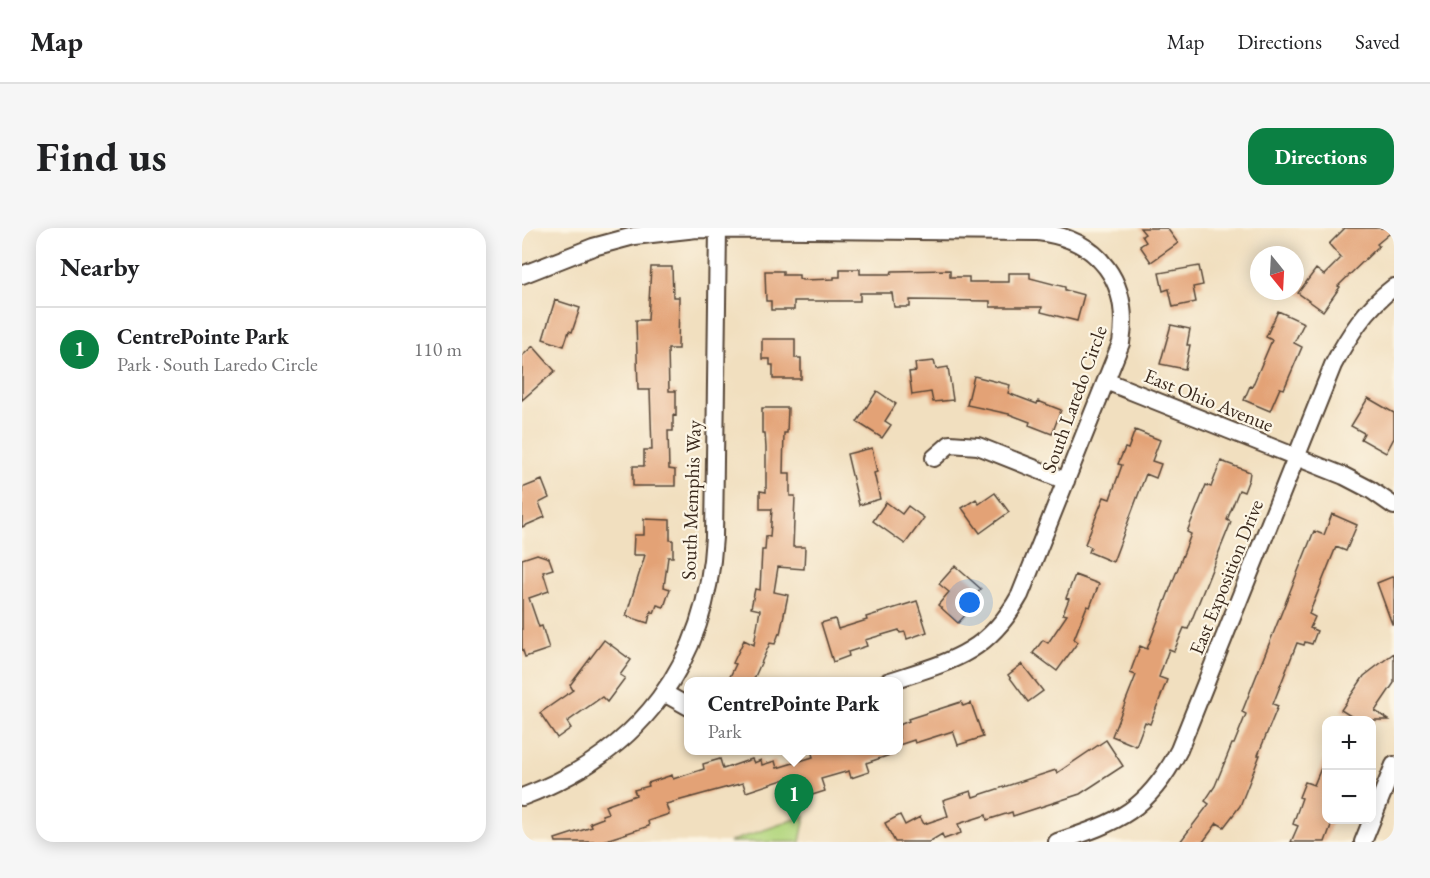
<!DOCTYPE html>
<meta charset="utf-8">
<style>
:root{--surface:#fff;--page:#f6f6f6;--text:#202124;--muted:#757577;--line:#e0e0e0;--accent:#0b8043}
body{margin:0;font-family:"EB Garamond",serif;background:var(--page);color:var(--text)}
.controls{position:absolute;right:18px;bottom:18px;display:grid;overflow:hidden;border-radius:12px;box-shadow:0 3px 15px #0003}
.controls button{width:54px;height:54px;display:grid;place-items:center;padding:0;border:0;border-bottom:2px solid var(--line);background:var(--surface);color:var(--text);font:30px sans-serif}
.compass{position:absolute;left:728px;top:18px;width:54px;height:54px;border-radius:50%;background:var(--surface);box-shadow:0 3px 15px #0003;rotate:162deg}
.you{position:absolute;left:448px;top:375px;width:21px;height:21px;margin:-15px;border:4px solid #fff;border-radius:50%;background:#1a73e8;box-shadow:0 0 0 9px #1a73e833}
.badge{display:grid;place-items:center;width:39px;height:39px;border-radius:50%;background:var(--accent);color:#fff;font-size:20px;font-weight:700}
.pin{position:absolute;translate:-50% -50px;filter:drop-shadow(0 2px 3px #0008)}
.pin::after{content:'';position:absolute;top:32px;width:21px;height:18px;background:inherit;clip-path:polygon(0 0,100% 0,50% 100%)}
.popup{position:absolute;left:162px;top:449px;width:219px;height:78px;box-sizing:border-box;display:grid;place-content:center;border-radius:12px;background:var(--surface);filter:drop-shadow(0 2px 4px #0005);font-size:20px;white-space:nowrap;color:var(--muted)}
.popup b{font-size:22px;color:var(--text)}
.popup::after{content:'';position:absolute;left:50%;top:100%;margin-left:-12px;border:12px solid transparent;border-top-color:var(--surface)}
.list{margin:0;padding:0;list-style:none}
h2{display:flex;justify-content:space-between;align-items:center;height:78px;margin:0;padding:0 24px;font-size:26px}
h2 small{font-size:20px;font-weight:400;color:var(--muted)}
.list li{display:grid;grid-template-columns:39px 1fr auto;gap:18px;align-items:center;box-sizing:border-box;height:84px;padding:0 24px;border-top:2px solid var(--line)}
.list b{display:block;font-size:22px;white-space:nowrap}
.list p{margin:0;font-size:20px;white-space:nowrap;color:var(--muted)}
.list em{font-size:20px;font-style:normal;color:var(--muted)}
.map{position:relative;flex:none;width:872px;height:614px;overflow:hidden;border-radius:18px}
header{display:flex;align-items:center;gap:36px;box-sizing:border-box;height:84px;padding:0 30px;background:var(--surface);border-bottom:2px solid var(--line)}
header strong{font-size:28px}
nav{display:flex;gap:33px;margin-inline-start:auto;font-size:21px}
.intro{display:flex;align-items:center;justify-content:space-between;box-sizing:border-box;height:144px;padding:0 36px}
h1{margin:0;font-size:42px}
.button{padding:15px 27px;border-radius:18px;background:var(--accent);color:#fff;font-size:21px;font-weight:700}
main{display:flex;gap:36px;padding:0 36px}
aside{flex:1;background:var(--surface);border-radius:18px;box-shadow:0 3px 15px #0003}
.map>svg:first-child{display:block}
</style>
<header>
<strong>Map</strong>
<nav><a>Map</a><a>Directions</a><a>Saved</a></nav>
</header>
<div class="intro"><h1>Find us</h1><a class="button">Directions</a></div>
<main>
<aside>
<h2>Nearby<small></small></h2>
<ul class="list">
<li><span class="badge">1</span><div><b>CentrePointe Park</b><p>Park · South Laredo Circle</p></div><em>110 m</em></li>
</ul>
</aside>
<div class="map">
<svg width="872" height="614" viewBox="0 0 872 614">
<rect width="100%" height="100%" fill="#fcf5e5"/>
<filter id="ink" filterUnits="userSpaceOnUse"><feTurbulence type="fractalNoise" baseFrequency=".0167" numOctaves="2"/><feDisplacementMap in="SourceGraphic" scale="12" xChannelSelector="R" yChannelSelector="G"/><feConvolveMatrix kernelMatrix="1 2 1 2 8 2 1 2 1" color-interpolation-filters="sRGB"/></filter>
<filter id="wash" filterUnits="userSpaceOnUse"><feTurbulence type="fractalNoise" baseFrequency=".008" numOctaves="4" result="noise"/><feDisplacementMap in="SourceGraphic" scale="24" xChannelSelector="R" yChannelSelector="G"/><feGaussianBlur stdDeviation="1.35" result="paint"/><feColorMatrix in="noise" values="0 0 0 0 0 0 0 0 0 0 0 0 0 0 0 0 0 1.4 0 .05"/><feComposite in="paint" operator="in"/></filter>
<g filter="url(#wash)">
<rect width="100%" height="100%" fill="#f1dfbf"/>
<path fill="#b4d780" stroke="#78804f" stroke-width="1.5" d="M283,588L278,614H207Z"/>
<g id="blocks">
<path fill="#e3a276" d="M618,0H645L656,15L629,34L618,18L624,14L620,8L623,6Z
M823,0H872V2L855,16L857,18L816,58L818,59L801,83L776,65L794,41L802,47L819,30L807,16Z
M677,38L681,57L671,59L674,74L651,79L647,61L641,63L637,45Z
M129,39H150L151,69H157L156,121H146L147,163H154V188L151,187V203H146L147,241L153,242V258H111V238H122V222H130L128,162H116L114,92H126Z
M318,41H338V46H369L370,43L428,42V49H447V54H487V45H508V50L543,59V62L562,67L555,93L519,84L520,79H468V73L388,72V79H372L370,65H338V73H272V82H249V73H244L243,43H261V47H277V50L280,52L312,51V49H318Z
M33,72L58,80L50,104L47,103L42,118L21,111Z
M756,83L782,95L772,115L780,119L762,161L758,160L748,183L722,172L728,158L730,159L750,112L744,109Z
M649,97L668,101L665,117H668L663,141L638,136Z
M240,111H273V130H279V151H251V137H248V131H240Z
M11,118L33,143L0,172V128Z
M412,133L414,141L426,139L431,172L411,174L409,164L390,167L387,144L394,143L393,135Z
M452,148L488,157L486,165L515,176L516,173L539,182L530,206L507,197L508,194L487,186L445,177Z
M355,163L374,176L363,193L369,197L360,210L335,194Z
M846,170L872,185V210L864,225L839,211L842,205L829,198Z
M240,180H266L265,205H262L261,245H268V268H273L271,319H283L282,341L256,339L252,364L266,367L258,406L257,405L253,416L248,415L231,453H206L214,436L211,435L222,412L232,417L238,382L229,380L233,361L238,362L240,322H243L244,308L248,309L250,281H238V263L244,264V220L243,205H240Z
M613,202L638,212L630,233L639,236L634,250L624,246L591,334L567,324L569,319L563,316L582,269L588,271L600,237L596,236L603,220L606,221Z
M350,220L355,244L352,245L358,271L337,277L325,226Z
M699,233L728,244L727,251L722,264L717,262L705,292L709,294L666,401L662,400L652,423L647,421L637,449L645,452L628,496L623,494L614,518L590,508L614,447L608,445L618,418L625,421L669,306L665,304L684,257L689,259Z
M20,252L27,270L17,275L23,289L0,299V260Z
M473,265L487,284L458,305L440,280L454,271L457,276Z
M364,274L380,286L386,278L402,290L383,316L351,293Z
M810,286L835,297L824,323L814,319L787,386L793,389L788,400L795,403L790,416L783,414L782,417L775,415L751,476L756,478L736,527H738L718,578L702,599L695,595L681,614H658L687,576L683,573L693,558L710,516H712L724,486L720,484L792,303L802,307Z
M122,291L148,292V312H151V329H146L142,359L148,361L142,379L135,377L132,385L129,383L126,395L104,388L123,327H111L112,307H122Z
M15,326L27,330L31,341L21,344L27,363L7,370L17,399L20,398L27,421L3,429L0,420V331Z
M433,338L459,361L444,378L448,382L436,395L416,377L427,364L417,356Z
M553,347L577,356L568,379L565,378L552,411L556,414L535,443L511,425L521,412L526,415L545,387L541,386L547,371L544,370Z
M872,348V396H870L855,355Z
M395,373L405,404L385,411L383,404L378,405L377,402L343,412L345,418L326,424L327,428L311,434L299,395L313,391L316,401L345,392L344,389Z
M82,412L109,432L98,447L103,450L85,474L80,469L45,494L49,500L35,510L18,485L51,462L48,457Z
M872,425V455L853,483L867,492H835L819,482L842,448Z
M500,436L521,463L506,474L486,447Z
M439,474L441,478L449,475L461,509L436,517L431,503L393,515L392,512L377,517V497L387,493L386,491Z
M584,512L601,538L558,566L491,588L490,584L465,592L464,587L436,596L439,605L422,611L420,606L407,614H373L363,595L378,587L383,597L398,589L402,596L426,588L421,572L449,563L451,569L534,542L535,545Z
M289,522H373L374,525L344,535L347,544L329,550L327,543L299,551L303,563L287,568L284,557L280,558L276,547L224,564L221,555L144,576L147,586L126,593L127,598L78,614H34L33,611L70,599L68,595L81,590L80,587L86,585L83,578L114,567L112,562L127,558L126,555L150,547L151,551L182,541L181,536L198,531L201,541L230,531L232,535L239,532L240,537L253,533L255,540L291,529Z
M804,528V591L811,592L803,614H769L776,598L771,596L780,570L777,569L783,554L792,557Z"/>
</g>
</g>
<g filter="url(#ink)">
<use href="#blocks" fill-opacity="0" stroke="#564536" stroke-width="1.5"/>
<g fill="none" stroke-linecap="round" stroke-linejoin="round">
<g stroke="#564536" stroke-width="20">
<path id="minor" d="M0,47L71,19L112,8L175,1L516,4C578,11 609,55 599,115L498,367C465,427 426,434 365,454
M584,153L822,248L849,262L872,278
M412,230L428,216L456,218L544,253
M142,465L167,479
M0,569C118,525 185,436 192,309L196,0
M535,614C597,594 626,582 657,522L811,137C827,107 844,80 872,59
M841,614L872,537"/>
</g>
<use href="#minor" stroke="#fff" stroke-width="16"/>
</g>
</g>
<g text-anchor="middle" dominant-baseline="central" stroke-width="4.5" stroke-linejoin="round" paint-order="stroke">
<g font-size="20" fill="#3b2a1e" stroke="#fcf5e5">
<text transform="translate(552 171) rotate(-70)">South Laredo Circle</text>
<text transform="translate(687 172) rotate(22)">East Ohio Avenue</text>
<text transform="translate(169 272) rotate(-88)">South Memphis Way</text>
<text transform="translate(704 349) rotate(-68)">East Exposition Drive</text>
</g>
</g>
</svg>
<div class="controls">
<button>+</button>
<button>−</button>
</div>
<svg class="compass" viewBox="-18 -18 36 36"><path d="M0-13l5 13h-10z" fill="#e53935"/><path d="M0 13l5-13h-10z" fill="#757577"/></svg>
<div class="you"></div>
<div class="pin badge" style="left:272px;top:596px">1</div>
<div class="popup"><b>CentrePointe Park</b>Park</div>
</div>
</main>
